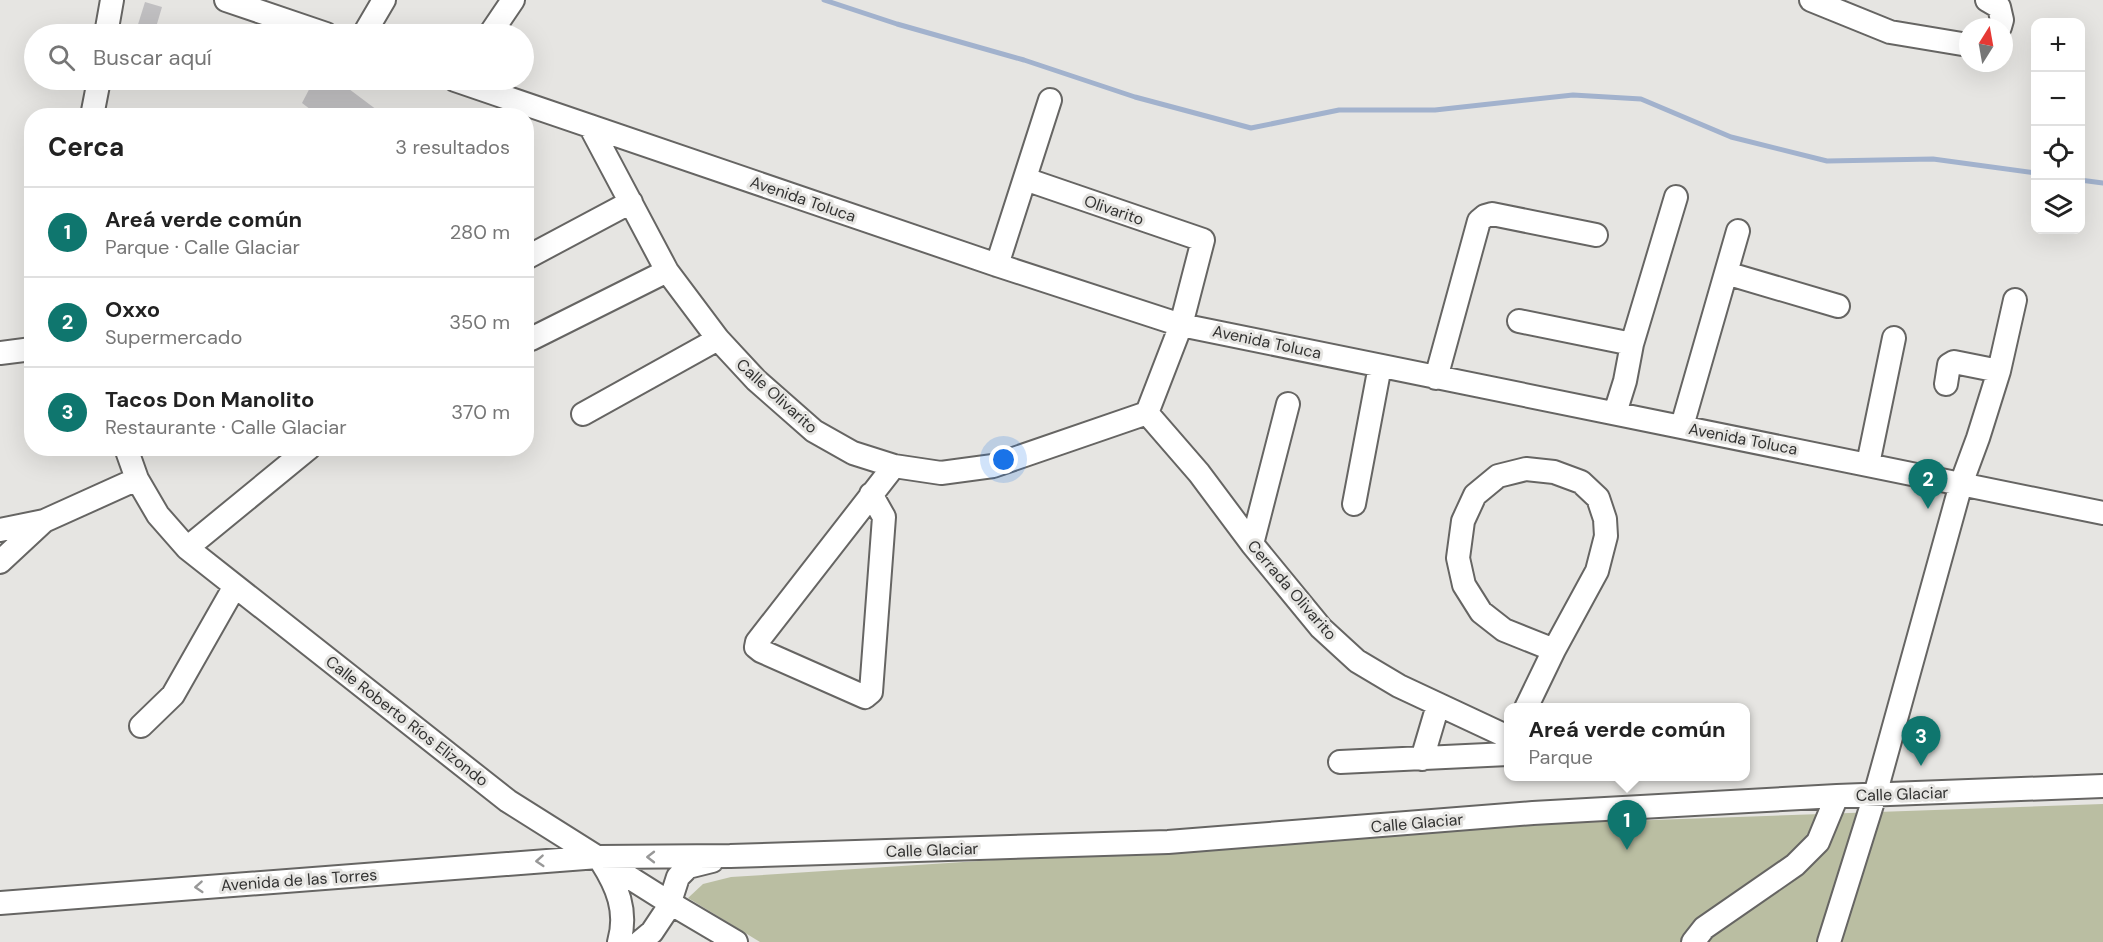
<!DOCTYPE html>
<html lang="es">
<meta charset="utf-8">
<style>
:root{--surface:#fff;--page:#f2f2f2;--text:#222;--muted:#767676;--line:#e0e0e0;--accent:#0f766e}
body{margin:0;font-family:"DM Sans",sans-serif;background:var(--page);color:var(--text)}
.controls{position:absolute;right:18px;top:18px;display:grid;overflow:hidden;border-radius:12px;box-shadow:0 6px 24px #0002}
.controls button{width:54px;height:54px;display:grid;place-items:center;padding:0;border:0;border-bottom:2px solid var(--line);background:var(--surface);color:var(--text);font:30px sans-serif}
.compass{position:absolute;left:1959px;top:18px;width:54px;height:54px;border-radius:50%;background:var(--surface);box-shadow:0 6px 24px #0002;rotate:11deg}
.you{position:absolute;left:1004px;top:460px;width:21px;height:21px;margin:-15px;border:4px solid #fff;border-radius:50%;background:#1a73e8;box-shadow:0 0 0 9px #1a73e833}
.badge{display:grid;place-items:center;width:39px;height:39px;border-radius:50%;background:var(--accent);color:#fff;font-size:20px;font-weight:700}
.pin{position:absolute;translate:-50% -50px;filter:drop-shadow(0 2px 3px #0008)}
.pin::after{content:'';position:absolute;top:32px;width:21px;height:18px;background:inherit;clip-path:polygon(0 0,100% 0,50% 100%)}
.popup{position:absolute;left:1504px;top:703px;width:246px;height:78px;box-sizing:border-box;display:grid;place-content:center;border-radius:12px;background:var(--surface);filter:drop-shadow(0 2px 4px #0005);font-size:20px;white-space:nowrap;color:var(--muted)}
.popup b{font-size:22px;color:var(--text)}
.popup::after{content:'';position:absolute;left:50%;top:100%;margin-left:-12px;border:12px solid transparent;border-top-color:var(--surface)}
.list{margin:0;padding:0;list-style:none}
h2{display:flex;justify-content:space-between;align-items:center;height:78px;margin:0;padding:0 24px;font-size:26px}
h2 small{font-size:20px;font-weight:400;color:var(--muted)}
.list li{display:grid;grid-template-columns:39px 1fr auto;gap:18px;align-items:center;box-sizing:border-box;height:90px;padding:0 24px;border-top:2px solid var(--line)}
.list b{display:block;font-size:22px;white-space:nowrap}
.list p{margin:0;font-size:20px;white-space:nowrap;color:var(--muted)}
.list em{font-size:20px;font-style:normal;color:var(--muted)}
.icon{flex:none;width:33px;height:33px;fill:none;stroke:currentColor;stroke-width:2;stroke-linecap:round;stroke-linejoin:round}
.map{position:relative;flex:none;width:2103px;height:942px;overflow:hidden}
.search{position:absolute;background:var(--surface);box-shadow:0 6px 24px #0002;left:24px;top:24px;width:510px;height:66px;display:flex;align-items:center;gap:15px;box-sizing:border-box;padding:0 21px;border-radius:33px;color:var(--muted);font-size:22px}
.panel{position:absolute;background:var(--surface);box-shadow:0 6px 24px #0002;left:24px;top:108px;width:510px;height:348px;border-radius:24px}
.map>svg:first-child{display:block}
</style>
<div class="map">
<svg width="2103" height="942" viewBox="0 0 2103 942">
<rect width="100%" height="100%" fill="#e6e5e2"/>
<path fill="#babea2" d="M2103,804V942H760L688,898L703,884L731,877L1570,823Z"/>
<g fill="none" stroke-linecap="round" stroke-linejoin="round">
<path stroke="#a2b2cd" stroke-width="5" d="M824,0L897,24L1024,60L1135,97L1251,128L1339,110H1435L1573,95L1641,99L1731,137L1827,161L1933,159L2036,173
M2080,180L2103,183"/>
</g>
<path fill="#c0bfc1" d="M145,2L162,7L154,34H135Z
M314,80H337L385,116H319L302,103Z"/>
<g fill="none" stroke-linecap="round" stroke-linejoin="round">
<g stroke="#666563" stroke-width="26">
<path id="minor" d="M226,0L326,34
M1811,0L1890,32L1968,45
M1987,0L1999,7L2002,20L2000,27
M106,34L112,0
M364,34L384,0
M490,34L513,0
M455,80L997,265L1181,325L2103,513
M92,116L99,80
M590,126L667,271L718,339L756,380L814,431L853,453L894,466L941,473L993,466L1147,413L1181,325L1203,240L1025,179
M526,258L631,202
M997,265L1050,100
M1726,273L1838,306
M1519,321L1632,344
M531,339L667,271
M0,353L32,349
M1436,378L1479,221L1485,216L1492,214L1596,235
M1946,384L1949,365L1954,362L1999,371
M1147,413L1199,473L1252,544L1321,628L1357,661L1399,686L1508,737
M1615,413L1625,381L1632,344L1676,197
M583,414L718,339
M1682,426L1738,231
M126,448L137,479L158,515L187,548L508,801L670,903L736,942
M1868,464L1894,338
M871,494L884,517L871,692L865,697L761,651L756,647L757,642L894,466
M1354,504L1380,366
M0,530L44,521L137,479
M1252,544L1288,404
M187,548L309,448
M0,562L43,522
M1526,708L1554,650L1597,571L1606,536L1605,519L1598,498L1581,482L1554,472L1526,469L1498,476L1475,495L1463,521L1458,558L1464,585L1481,612L1504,630L1554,650
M141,726L173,695L235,586
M1422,759L1438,705
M1340,762L1508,754
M601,861C617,886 628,911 619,942
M0,903L598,857L730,856L1168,842L1533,813L1837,796L2103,786
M640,942L652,932L668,908L678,877L688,867L712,861
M1693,942L1704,928L1795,865L1818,842L1837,796
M1829,942L1875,795L1961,484L1978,438L1999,371L2015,300"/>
</g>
<use href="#minor" stroke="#fff" stroke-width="22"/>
</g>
<defs><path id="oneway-chevron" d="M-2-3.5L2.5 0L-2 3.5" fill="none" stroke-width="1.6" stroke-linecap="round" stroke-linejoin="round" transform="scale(1.5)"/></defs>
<g stroke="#989898">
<use href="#oneway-chevron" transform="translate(651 857) rotate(180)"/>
<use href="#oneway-chevron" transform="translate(540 861) rotate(176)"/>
<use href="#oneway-chevron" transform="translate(199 887) rotate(176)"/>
</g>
<g text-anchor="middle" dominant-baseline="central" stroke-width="6" stroke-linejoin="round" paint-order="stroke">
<g font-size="16" fill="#323231" stroke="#e6e5e2">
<text transform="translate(803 199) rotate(19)">Avenida Toluca</text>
<text transform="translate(1114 210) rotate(19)">Olivarito</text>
<text transform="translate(1267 342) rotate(12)">Avenida Toluca</text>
<text transform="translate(777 396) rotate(42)">Calle Olivarito</text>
<text transform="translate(1743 439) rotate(11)">Avenida Toluca</text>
<text transform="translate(1292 590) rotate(49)">Cerrada Olivarito</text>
<text transform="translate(407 721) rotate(38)">Calle Roberto Ríos Elizondo</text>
<text transform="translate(1902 794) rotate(-2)">Calle Glaciar</text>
<text transform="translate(1417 823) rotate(-5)">Calle Glaciar</text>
<text transform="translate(932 850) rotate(-2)">Calle Glaciar</text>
<text transform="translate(299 880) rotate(-4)">Avenida de las Torres</text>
</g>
</g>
</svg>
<div class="controls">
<button>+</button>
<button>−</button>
<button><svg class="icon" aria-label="locate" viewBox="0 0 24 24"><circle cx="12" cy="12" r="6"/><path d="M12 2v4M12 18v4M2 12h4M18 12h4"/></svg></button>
<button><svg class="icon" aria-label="layers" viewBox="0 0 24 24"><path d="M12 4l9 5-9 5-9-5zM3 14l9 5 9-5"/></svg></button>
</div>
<svg class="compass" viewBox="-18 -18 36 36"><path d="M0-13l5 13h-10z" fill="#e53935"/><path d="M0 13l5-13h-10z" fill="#767676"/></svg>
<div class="you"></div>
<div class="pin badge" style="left:1627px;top:850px">1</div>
<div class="popup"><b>Areá verde común</b>Parque</div>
<div class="pin badge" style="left:1928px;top:509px">2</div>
<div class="pin badge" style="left:1921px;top:766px">3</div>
<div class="search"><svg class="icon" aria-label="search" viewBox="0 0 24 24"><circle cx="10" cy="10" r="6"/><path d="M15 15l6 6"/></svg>Buscar aquí</div>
<section class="panel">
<h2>Cerca<small>3 resultados</small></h2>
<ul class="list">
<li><span class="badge">1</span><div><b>Areá verde común</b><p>Parque · Calle Glaciar</p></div><em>280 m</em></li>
<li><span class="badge">2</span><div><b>Oxxo</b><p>Supermercado</p></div><em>350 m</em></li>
<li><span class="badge">3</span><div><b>Tacos Don Manolito</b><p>Restaurante · Calle Glaciar</p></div><em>370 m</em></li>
</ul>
</section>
</div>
